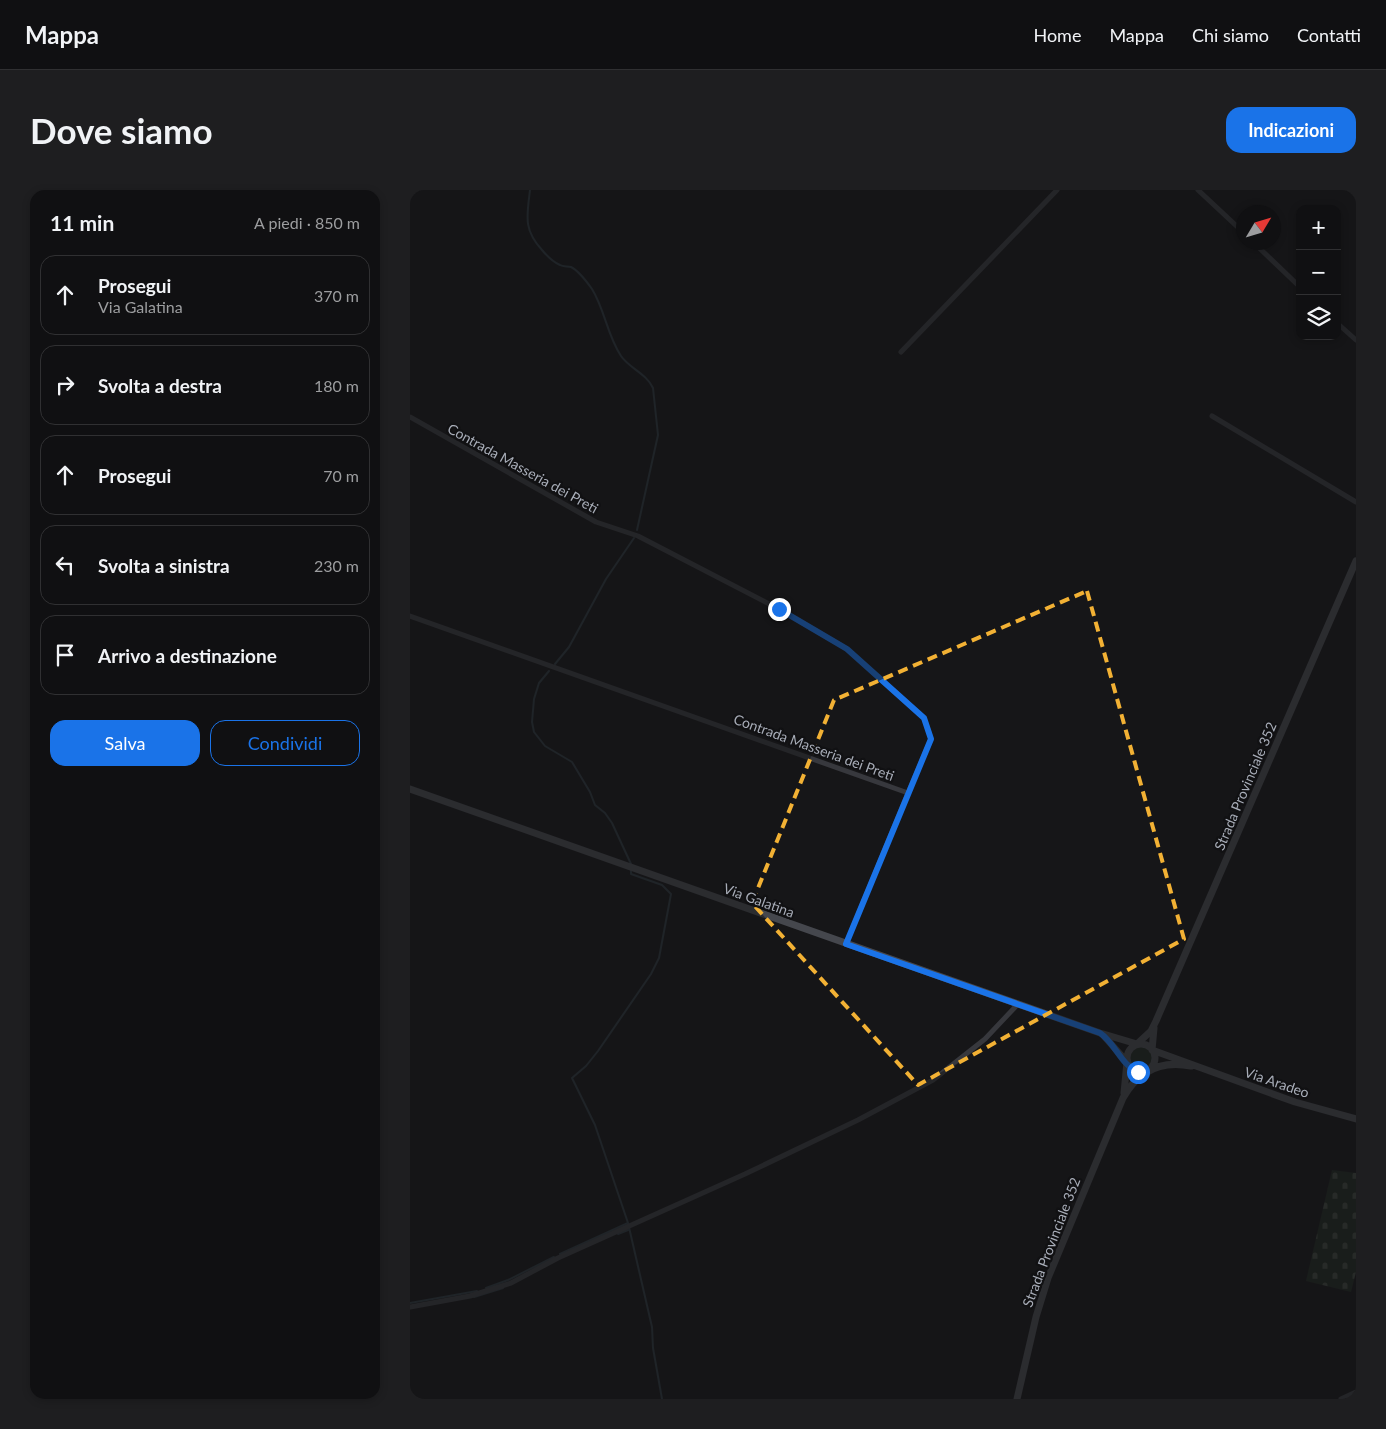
<!DOCTYPE html>
<html lang="it">
<meta charset="utf-8">
<style>
:root{--surface:#101012;--page:#1e1e20;--text:#f1f3f6;--muted:#9c9d9f;--line:#303032;--accent:#1a73e8}
body{margin:0;font-family:Lato,sans-serif;background:var(--page);color:var(--text)}
.controls{position:absolute;right:15px;top:15px;display:grid;overflow:hidden;border-radius:10px;box-shadow:0 2px 8px #0003}
.controls button{width:45px;height:45px;display:grid;place-items:center;padding:0;border:0;border-bottom:1px solid var(--line);background:var(--surface);color:var(--text);font:25px sans-serif}
.compass{position:absolute;left:826px;top:15px;width:45px;height:45px;border-radius:50%;background:var(--surface);box-shadow:0 2px 8px #0003;rotate:52deg}
.stop{position:absolute;width:15px;height:15px;margin:-11px;border:4px solid #1a73e8;border-radius:50%;background:#fff}
.stop.end{background:#1a73e8;border-color:#fff;box-shadow:0 1px 5px #0008}
.list{margin:0;padding:0;list-style:none}
h2{display:flex;justify-content:space-between;align-items:center;height:65px;margin:0;padding:0 20px;font-size:21px}
h2 small{font-size:16px;font-weight:400;color:var(--muted)}
.list li{display:grid;grid-template-columns:32px 1fr auto;gap:15px;align-items:center;box-sizing:border-box;height:80px;margin:0 10px 10px;padding:0 10px;border:1px solid var(--line);border-radius:15px}
.list b{display:block;font-size:19px;white-space:nowrap}
.list p{margin:0;font-size:16px;white-space:nowrap;color:var(--muted)}
.list em{font-size:16px;font-style:normal;color:var(--muted)}
.actions{display:flex;gap:10px;padding:15px 20px}
.actions a{flex:1;padding:11px 0;border:1px solid var(--accent);border-radius:15px;text-align:center;font-size:18px;color:var(--accent)}
.actions .main{background:var(--accent);color:#fff}
.icon{flex:none;width:28px;height:28px;fill:none;stroke:currentColor;stroke-width:2;stroke-linecap:round;stroke-linejoin:round}
.map{position:relative;flex:none;width:946px;height:1209px;overflow:hidden;border-radius:15px}
header{display:flex;align-items:center;gap:30px;box-sizing:border-box;height:70px;padding:0 25px;background:var(--surface);border-bottom:1px solid var(--line)}
header strong{font-size:24px}
nav{display:flex;gap:28px;margin-inline-start:auto;font-size:18px}
.intro{display:flex;align-items:center;justify-content:space-between;box-sizing:border-box;height:120px;padding:0 30px}
h1{margin:0;font-size:35px}
.button{padding:12px 22px;border-radius:15px;background:var(--accent);color:#fff;font-size:18px;font-weight:700}
main{display:flex;gap:30px;padding:0 30px}
aside{flex:1;background:var(--surface);border-radius:15px;box-shadow:0 2px 8px #0003}
.map>svg:first-child{display:block}
</style>
<header>
<strong>Mappa</strong>
<nav><a>Home</a><a>Mappa</a><a>Chi siamo</a><a>Contatti</a></nav>
</header>
<div class="intro"><h1>Dove siamo</h1><a class="button">Indicazioni</a></div>
<main>
<aside>
<h2>11 min<small>A piedi · 850 m</small></h2>
<ul class="list">
<li><svg class="icon" aria-label="ahead" viewBox="0 0 24 24"><path d="M12 20V5M6 11l6-6 6 6"/></svg><div><b>Prosegui</b><p>Via Galatina</p></div><em>370 m</em></li>
<li><svg class="icon" aria-label="right" viewBox="0 0 24 24"><path d="M7 20v-9h11M14 6l5 5-5 5"/></svg><div><b>Svolta a destra</b></div><em>180 m</em></li>
<li><svg class="icon" aria-label="ahead" viewBox="0 0 24 24"><path d="M12 20V5M6 11l6-6 6 6"/></svg><div><b>Prosegui</b></div><em>70 m</em></li>
<li><svg class="icon" aria-label="left" viewBox="0 0 24 24"><path d="M17 20v-9H6M10 6l-5 5 5 5"/></svg><div><b>Svolta a sinistra</b></div><em>230 m</em></li>
<li><svg class="icon" aria-label="arrive" viewBox="0 0 24 24"><path d="M6 21V4h12l-3 4 3 4H6"/></svg><div><b>Arrivo a destinazione</b></div></li>
</ul>
<div class="actions"><a class="main">Salva</a><a>Condividi</a></div>
</aside>
<div class="map">
<svg width="946" height="1209" viewBox="0 0 946 1209">
<defs>
<pattern id="cemetery-stones" width="16" height="16" patternUnits="userSpaceOnUse" patternTransform="scale(1.25)"><rect width="16" height="16" fill="#1e261f"/><path d="M2 7V4a2 2 0 0 1 4 0v3zM10 15v-3a2 2 0 0 1 4 0v3z" fill="#3c433d"/></pattern>
</defs>
<rect width="100%" height="100%" fill="#161618"/>
<path fill="#1e261f" d="M720 868a11 11 0 1 1 22 0a11 11 0 1 1-22 0Z"/>
<path fill="url(#cemetery-stones)" d="M922,980L946,983V1082L941,1102L896,1091Z"/>
<g fill="none" stroke-linecap="round" stroke-linejoin="round">
<path stroke="#2c353c" stroke-width="2" d="M120,0C117,26 113,39 132,60C137,66 143,72 150,75C153,77 157,76 161,77C169,81 177,92 182,99C195,120 197,145 211,166C219,178 237,184 243,198L248,245L227,340
M145,474L159,457L196,389L224,348
M139,481L129,493L124,509L122,532L124,542L135,556L162,572L180,602L185,615L195,623L202,633L221,674
M221,679V684L252,695L261,704L249,768L241,784L188,861L176,876L162,888L185,935L218,1033L242,1137L243,1158L252,1209
M208,1044L218,1040
M150,1064L218,1033
M76,1098L98,1090L144,1067
M64,1107L93,1098
M0,1113L67,1101"/>
<path stroke="#37383d" stroke-width="5" d="M788,0L834,43
M843,52L890,97
M927,133L946,150
M491,162L647,0
M802,226L946,312
M0,227L186,332L228,346L369,419L437,459L514,528L521,549L498,603L0,426
M436,754L498,603
M0,1117L60,1106L101,1093L148,1068L335,984L448,930L523,890L575,849L608,814
M931,1209L946,1202"/>
<path stroke="#45474d" stroke-width="7" d="M0,599L690,843L727,854L741,841L746,831L946,371
M744,838L742,860L885,912L946,929
M694,846L717,872L714,903
M717 868a14 14 0 1 1 28 0a14 14 0 1 1-28 0Z
M607,1209L626,1127L638,1088L713,908C728,881 751,870 781,876"/>
</g>
<g fill="none" stroke-linecap="round" stroke-linejoin="round">
<path stroke="#1a73e8" stroke-width="6" d="M369,419L437,459L514,528L521,549L436,754L690,843C705,853 712,876 728,882"/>
</g>
<path d="M0 0H946V1209H0ZM677,401L774,749L508,895L342,713L424,510Z" fill="#161618" fill-opacity=".55" fill-rule="evenodd"/>
<path fill="none" stroke="#f2b134" stroke-width="4" stroke-dasharray="10 6" stroke-linejoin="round" d="M677,401L774,749L508,895L342,713L424,510Z"/>
<g text-anchor="middle" dominant-baseline="central" stroke-width="4.5" stroke-linejoin="round" paint-order="stroke">
<g font-size="14" fill="#a8adb8" stroke="#111113">
<text transform="translate(113 278) rotate(29)">Contrada Masseria dei Preti</text>
<text transform="translate(404 557) rotate(20)">Contrada Masseria dei Preti</text>
<text transform="translate(835 596) rotate(-67)">Strada Provinciale 352</text>
<text transform="translate(349 710) rotate(20)">Via Galatina</text>
<text transform="translate(867 892) rotate(19)">Via Aradeo</text>
<text transform="translate(641 1052) rotate(-69)">Strada Provinciale 352</text>
</g>
</g>
</svg>
<div class="controls">
<button>+</button>
<button>−</button>
<button><svg class="icon" aria-label="layers" viewBox="0 0 24 24"><path d="M12 4l9 5-9 5-9-5zM3 14l9 5 9-5"/></svg></button>
</div>
<svg class="compass" viewBox="-18 -18 36 36"><path d="M0-13l5 13h-10z" fill="#e53935"/><path d="M0 13l5-13h-10z" fill="#9c9d9f"/></svg>
<div class="stop" style="left:728px;top:882px"></div>
<div class="stop end" style="left:369px;top:419px"></div>
</div>
</main>
